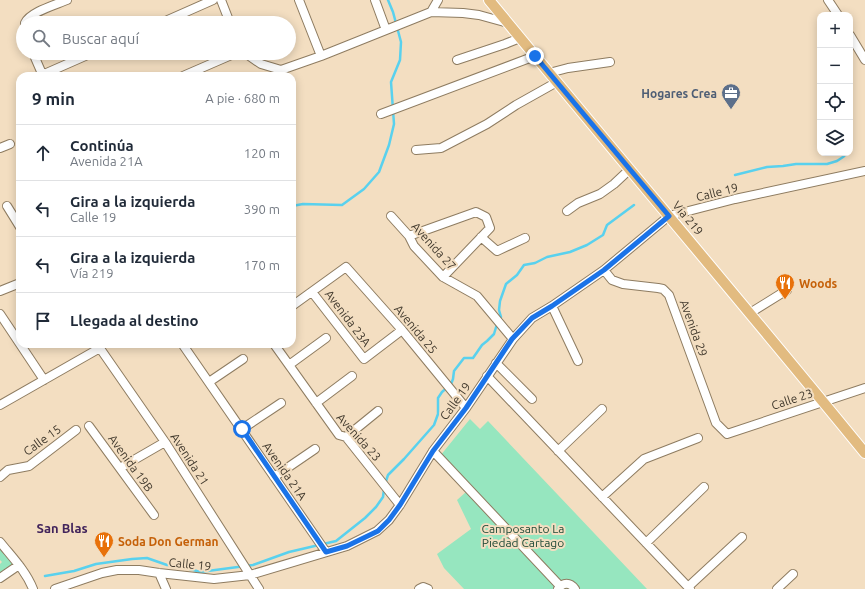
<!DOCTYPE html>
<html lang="es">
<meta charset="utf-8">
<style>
:root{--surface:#fff;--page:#f6f6f7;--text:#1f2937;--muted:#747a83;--line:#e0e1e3}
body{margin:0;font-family:Ubuntu,sans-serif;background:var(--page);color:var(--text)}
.controls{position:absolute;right:12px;top:12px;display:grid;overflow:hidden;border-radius:8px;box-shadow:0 2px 10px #0003}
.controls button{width:36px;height:36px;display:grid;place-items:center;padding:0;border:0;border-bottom:1px solid var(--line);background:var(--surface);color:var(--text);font:20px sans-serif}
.stop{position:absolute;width:12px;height:12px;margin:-9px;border:3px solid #1a73e8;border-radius:50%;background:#fff}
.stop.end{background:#1a73e8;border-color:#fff;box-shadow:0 1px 4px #0008}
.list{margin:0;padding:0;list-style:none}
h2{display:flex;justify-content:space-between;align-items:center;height:52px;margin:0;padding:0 16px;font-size:17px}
h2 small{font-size:13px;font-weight:400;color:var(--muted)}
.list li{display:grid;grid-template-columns:26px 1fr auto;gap:12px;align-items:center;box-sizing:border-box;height:56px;padding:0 16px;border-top:1px solid var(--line)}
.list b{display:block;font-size:15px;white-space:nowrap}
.list p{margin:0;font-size:13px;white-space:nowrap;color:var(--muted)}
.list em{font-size:13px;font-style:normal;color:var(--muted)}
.icon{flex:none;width:22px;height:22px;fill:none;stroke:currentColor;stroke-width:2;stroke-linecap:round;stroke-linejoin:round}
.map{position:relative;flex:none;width:865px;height:589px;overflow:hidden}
.search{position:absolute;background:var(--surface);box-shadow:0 2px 10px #0003;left:16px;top:16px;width:280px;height:44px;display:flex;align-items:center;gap:10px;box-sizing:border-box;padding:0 14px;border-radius:22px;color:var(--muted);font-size:15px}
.panel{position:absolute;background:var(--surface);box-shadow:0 2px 10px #0003;left:16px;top:72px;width:280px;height:276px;border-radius:12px}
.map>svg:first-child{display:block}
</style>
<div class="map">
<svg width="865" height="589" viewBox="0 0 865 589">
<rect width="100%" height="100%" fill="#f3dec1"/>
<path fill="#96e6bf" d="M470,419L480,429L488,421L647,589H464L444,568L437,554L471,529L457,500L466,492L436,461Z
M0,548L13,564L0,573V564L2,562L0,560Z"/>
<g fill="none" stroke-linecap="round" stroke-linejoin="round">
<path stroke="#59d1ee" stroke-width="2.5" d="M735,175L767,167L783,166L796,164H827L837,161L843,157L847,153
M292,206L303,204L342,205L364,189L379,172L389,145L394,124L391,82L400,60L401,42L393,12L388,0
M499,320L501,317L499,310L500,301L506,284L517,275L524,265L535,263L547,257L570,252L587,245L603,235L607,225L634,205
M385,484L388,475L404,459L434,425L438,414V398L442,392L451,384L453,379L454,371L464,358H473L482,345L487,341L494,334L497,324
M45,576L74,571L96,564L132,559L147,558L167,565L180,566L200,572L253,565L289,552L336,541L365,518L376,507L383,497L384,489"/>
<g stroke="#8e7c61" stroke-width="10">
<path id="minor" d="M221,0L230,23
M299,0L321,56
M375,0L386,30
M828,0L838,15
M431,12L438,0
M25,23C30,12 55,5 67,0
M161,23L213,0
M850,35L865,60
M33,53L43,76
M245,53L261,64L281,70L321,56L431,12L463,13L479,15L508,23
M457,60L505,44L520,38
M549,73L568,68L610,62
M42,75L92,53
M183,76L236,53
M381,114L535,56
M0,148L10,144
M416,150L441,148L487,124L516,105L557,82
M7,206L20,227
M567,211L578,203L600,194L614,184L630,169
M391,216L409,236L414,246L443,277L477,296L513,339
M409,236L476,212L486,217L490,228L443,277
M481,237L497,251L525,238
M604,270L612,280L623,284L658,288L663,289L669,295L716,423L727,434L865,388
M0,291L20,283
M312,292L364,359L402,330
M292,306L346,267L402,330L466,408
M552,306L578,361
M750,313L787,290
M0,314L44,380
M97,344L165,442L259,589
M274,344L339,435L346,437L400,505
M183,345L326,552
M496,363L532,399
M289,365L326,338
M487,376L690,589
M209,382L243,359
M316,403L352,376
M0,405L100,348
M89,426L154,515
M242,429L281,403
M346,437L378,411
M433,451L560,586
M558,451L602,409
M120,468L165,442
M0,477L8,470L29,466L76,430
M274,477L315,449
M602,497L644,459L698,438
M0,542C12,557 26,571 33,589
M646,543L704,487
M159,573L166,589
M0,578L19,565
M688,587L742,537
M55,589L102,573L117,570H139L159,573L214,579L250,575L347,546L377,531L389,520L400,505L433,451L466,408L513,339L532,318L552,306L604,270L669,216L735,199L865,171
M419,589L423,587L428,589
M558,589C563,582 570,582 575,589
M777,589L793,574"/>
</g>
<g stroke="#fff" stroke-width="12">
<path id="major" d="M489,0C614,152 741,301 865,453"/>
</g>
<use href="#minor" stroke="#fff" stroke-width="8"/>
<use href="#major" stroke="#e2bb80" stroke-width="10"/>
</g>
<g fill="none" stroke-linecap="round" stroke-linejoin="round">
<path stroke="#1a73e8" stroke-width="5" d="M242,429L326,552L347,546L378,531L389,520L400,505L433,451L466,408L512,339L532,318L552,306L604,270L669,216L535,56"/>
</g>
<defs>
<g id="office-pin" transform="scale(1)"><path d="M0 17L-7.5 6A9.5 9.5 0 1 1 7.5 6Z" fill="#5c6f8a" stroke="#f3dec1"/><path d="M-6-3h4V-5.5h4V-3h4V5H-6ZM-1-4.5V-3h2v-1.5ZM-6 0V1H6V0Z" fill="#fff"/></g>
<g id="restaurant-pin" transform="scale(1)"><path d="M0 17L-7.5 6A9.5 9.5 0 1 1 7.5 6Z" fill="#e8710a" stroke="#f3dec1"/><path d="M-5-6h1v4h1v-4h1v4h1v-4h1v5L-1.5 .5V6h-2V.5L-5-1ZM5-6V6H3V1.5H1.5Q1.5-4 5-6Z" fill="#fff"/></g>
</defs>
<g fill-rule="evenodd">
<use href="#office-pin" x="731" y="93"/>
<use href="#restaurant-pin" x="785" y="283"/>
<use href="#restaurant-pin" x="104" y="541"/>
</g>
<g text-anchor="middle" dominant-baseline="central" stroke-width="4" stroke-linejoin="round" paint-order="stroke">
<g font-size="12" font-weight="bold" fill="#4e5e75" stroke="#f3dec1" text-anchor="end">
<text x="717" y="93">Hogares Crea</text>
</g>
<g font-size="12" fill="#41392d" stroke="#f3dec1">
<text transform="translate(717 192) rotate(-14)">Calle 19</text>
<text transform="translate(688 218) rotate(50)">Vía 219</text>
<text transform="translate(434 246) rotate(48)">Avenida 27</text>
<text transform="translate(348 318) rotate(53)">Avenida 23A</text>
<text transform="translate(694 328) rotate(70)">Avenida 29</text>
<text transform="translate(416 329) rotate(50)">Avenida 25</text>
<text transform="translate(792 399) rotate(-18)">Calle 23</text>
<text transform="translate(455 401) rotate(-54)">Calle 19</text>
<text transform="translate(359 437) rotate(48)">Avenida 23</text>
<text transform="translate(42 440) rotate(-36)">Calle 15</text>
<text transform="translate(190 459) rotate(57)">Avenida 21</text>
<text transform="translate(131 463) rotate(54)">Avenida 19B</text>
<text transform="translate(285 471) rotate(55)">Avenida 21A</text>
<text transform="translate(190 564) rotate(6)">Calle 19</text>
</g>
<g font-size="12" font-weight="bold" fill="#c56008" stroke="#f3dec1" text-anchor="start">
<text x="799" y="283">Woods</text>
<text x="118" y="541">Soda Don German</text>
</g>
<g font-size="12" fill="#204a37" stroke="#f3dec1">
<text x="523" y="528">Camposanto La<tspan x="523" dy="14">Piedad Cartago</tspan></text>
</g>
<g font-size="13" font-weight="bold" fill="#41235b" stroke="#f3dec1">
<text x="62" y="528">San Blas</text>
</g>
</g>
</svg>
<div class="controls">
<button>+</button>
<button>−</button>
<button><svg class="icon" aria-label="locate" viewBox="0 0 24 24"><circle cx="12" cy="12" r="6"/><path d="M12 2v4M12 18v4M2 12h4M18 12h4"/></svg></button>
<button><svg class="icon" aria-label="layers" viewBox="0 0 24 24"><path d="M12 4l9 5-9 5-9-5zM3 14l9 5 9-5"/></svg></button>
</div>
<div class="stop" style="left:242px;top:429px"></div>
<div class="stop end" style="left:535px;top:56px"></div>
<div class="search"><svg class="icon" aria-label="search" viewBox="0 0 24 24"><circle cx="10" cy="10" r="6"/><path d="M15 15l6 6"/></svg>Buscar aquí</div>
<section class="panel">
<h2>9 min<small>A pie · 680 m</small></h2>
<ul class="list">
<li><svg class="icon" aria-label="ahead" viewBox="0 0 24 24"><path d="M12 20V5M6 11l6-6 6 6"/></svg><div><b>Continúa</b><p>Avenida 21A</p></div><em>120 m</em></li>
<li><svg class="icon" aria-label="left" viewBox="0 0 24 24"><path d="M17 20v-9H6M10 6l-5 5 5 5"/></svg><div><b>Gira a la izquierda</b><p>Calle 19</p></div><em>390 m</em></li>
<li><svg class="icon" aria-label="left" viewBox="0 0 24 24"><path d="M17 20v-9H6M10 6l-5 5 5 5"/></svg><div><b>Gira a la izquierda</b><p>Vía 219</p></div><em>170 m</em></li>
<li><svg class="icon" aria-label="arrive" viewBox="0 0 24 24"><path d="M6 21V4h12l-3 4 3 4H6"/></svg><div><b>Llegada al destino</b></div></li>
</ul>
</section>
</div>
